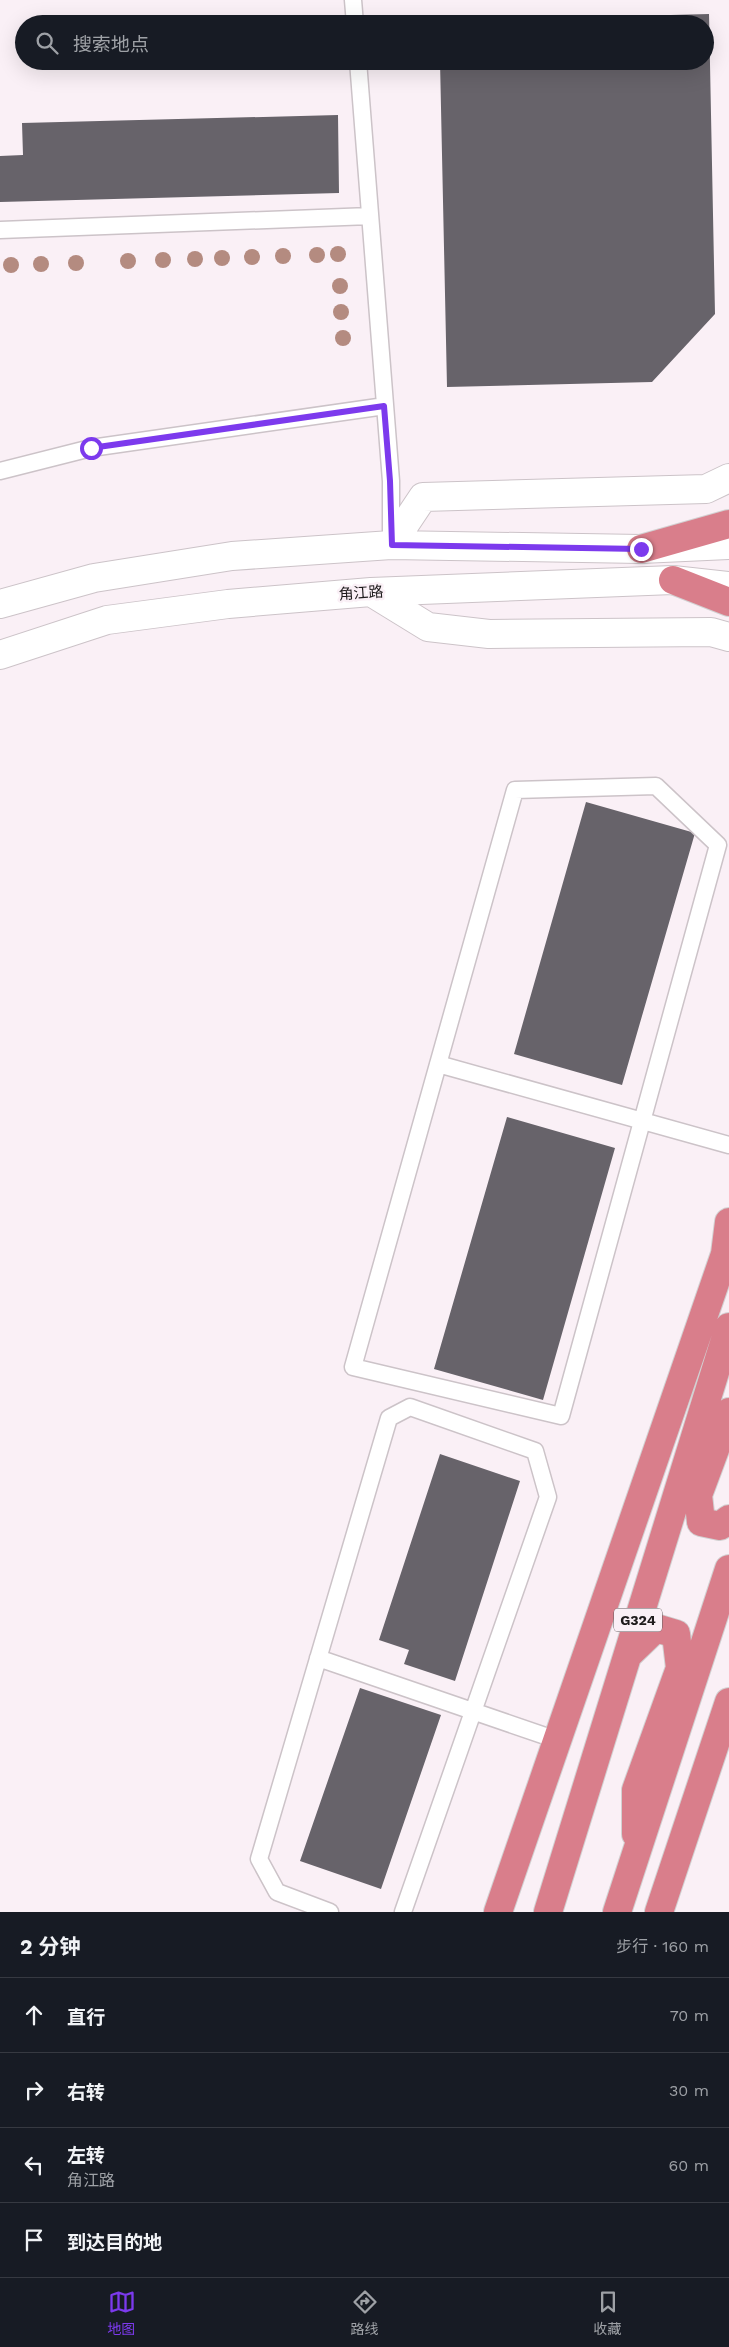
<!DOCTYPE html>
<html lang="zh">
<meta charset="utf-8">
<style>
:root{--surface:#171b24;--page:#242831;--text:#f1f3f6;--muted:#9ea1a6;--line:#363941;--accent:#7c3aed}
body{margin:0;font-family:"Work Sans","Noto Sans SC",sans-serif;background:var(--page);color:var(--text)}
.stop{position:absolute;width:15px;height:15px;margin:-11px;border:4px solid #7c3aed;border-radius:50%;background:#fff}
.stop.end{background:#7c3aed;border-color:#fff;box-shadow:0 1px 5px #0008}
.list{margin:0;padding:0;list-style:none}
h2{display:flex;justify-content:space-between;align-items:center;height:65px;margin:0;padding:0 20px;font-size:21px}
h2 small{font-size:16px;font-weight:400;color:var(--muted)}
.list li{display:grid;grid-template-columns:32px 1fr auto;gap:15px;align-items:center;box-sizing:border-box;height:75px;padding:0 20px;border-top:1px solid var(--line)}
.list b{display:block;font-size:19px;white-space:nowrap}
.list p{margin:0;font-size:16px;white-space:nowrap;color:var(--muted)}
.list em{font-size:16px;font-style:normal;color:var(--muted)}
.icon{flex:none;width:28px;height:28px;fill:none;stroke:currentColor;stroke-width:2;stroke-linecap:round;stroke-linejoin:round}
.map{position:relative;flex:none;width:729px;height:1912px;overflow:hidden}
.search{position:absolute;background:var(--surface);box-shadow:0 5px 20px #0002;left:15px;right:15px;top:15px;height:55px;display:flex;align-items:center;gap:12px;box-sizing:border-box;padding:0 18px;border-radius:28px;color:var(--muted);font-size:19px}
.sheet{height:365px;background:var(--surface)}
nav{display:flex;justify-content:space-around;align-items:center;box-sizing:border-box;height:70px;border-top:1px solid var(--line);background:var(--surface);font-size:14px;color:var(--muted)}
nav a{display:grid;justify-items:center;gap:2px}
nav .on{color:var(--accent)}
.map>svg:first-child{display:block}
</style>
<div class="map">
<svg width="729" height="1912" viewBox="0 0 729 1912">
<rect width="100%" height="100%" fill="#faf0f6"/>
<path fill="#67636a" d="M709,14L715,314L652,382L447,387L440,61H705V24H440V21Z
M338,115L339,193L0,202V156L23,155L22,123Z
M586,802L695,833L622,1085L514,1054Z
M507,1117L615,1148L543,1400L434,1369Z
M440,1454L520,1481L455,1681L404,1664L409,1650L379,1640Z
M360,1688L441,1715L381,1889L300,1861Z"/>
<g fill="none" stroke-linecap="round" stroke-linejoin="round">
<g stroke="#ccc3c8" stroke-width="19">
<path id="lane" d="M353,0L355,24
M358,61L391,481V543
M0,230L370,216
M0,471L91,448L385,406
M656,786L718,845L561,1416L353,1367L515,790Z
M438,1064L729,1145
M318,1658L557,1740
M330,1912L277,1892L259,1859L389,1418L410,1407L535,1451L548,1497L403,1912"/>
</g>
<g stroke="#ccc3c8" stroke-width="30">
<path id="secondary" d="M391,545L423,497L706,489L729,478
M371,592L428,627L489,634L711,632L729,637
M0,604L94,578L232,556L391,545L641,549L729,545
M0,655L107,620L228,604L371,592L673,580L729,586"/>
</g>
<g stroke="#d2d1d2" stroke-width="30">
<path id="highway" d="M641,549L729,524
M673,580L729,602
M729,1412L698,1495L701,1522L720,1526L729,1519
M629,1654L656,1628L676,1634L680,1668L636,1790V1834
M498,1912L725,1254L729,1222
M548,1912L729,1327
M617,1912L729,1569
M659,1912L729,1702"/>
</g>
<use href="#lane" stroke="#fff" stroke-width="16"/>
<use href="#secondary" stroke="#fff" stroke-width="28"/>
<use href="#highway" stroke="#d97e8b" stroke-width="28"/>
</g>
<g fill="#b48b80">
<circle cx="338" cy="254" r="8"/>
<circle cx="317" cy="255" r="8"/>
<circle cx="283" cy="256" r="8"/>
<circle cx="252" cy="257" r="8"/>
<circle cx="222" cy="258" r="8"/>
<circle cx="195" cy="259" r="8"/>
<circle cx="163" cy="260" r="8"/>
<circle cx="128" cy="261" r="8"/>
<circle cx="76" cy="263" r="8"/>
<circle cx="41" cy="264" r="8"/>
<circle cx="11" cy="265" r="8"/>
<circle cx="340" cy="286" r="8"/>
<circle cx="341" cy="312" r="8"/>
<circle cx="343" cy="338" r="8"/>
</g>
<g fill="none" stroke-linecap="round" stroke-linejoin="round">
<path stroke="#7c3aed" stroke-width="6" d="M91,448L384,406L390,481L392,545L641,549"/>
</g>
<g text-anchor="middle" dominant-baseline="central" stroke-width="5" stroke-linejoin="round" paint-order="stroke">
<rect fill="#faf0f6" stroke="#605b5d" stroke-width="1" x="614" y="1608.5" width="48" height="23" rx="4"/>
<g font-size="14" font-weight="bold" fill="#1e1b1c">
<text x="638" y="1620">G324</text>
</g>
<g font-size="15" fill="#1e1b1c" stroke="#faf0f6">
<text transform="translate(361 593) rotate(-4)">角江路</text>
</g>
</g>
</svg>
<div class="stop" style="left:91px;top:448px"></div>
<div class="stop end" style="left:641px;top:549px"></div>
<div class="search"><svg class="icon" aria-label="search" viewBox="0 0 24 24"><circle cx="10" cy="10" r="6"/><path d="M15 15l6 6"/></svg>搜索地点</div>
</div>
<section class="sheet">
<h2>2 分钟<small>步行 · 160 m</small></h2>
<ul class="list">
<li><svg class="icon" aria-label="ahead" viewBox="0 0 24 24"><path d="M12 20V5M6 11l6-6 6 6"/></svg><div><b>直行</b></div><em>70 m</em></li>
<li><svg class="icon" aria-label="right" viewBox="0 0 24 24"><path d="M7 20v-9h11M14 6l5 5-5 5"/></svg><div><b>右转</b></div><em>30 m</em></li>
<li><svg class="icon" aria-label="left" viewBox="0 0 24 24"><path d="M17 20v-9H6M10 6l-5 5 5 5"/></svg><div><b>左转</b><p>角江路</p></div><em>60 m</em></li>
<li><svg class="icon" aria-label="arrive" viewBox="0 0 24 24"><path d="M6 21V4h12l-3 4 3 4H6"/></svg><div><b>到达目的地</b></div></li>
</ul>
</section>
<nav>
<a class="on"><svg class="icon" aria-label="map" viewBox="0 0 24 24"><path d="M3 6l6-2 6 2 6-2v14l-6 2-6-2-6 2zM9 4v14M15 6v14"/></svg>地图</a>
<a><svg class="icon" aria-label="directions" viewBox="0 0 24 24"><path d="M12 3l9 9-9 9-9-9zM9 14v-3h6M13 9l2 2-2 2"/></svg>路线</a>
<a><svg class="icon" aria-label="saved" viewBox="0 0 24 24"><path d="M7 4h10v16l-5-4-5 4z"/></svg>收藏</a>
</nav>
